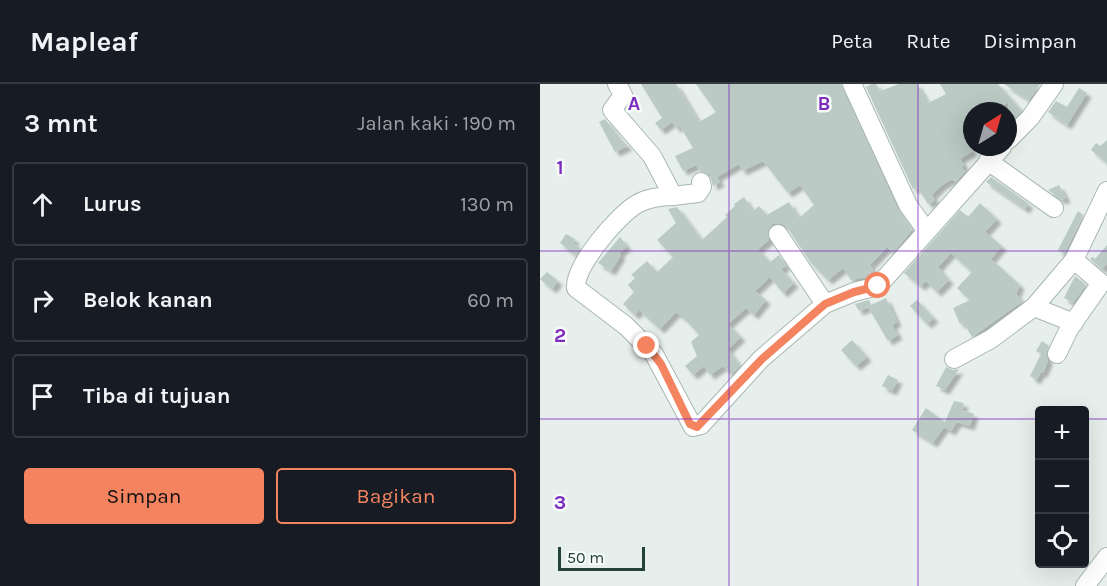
<!DOCTYPE html>
<html lang="id">
<meta charset="utf-8">
<style>
:root{--surface:#171b24;--page:#20242c;--text:#f1f3f6;--muted:#9ea1a6;--line:#363941;--accent:#f4845f}
body{margin:0;font-family:Karla,sans-serif;background:var(--page);color:var(--text)}
.controls{position:absolute;right:18px;bottom:18px;display:grid;overflow:hidden;border-radius:6px;box-shadow:0 6px 24px #0002}
.controls button{width:54px;height:54px;display:grid;place-items:center;padding:0;border:0;border-bottom:2px solid var(--line);background:var(--surface);color:var(--text);font:30px sans-serif}
.compass{position:absolute;left:423px;top:18px;width:54px;height:54px;border-radius:50%;background:var(--surface);box-shadow:0 6px 24px #0002;rotate:37deg}
.scale{position:absolute;left:18px;bottom:15px;width:87px;box-sizing:border-box;padding-left:6px;border:3px solid #24423a;border-top:0;font-size:16px;line-height:21px;white-space:nowrap;color:#24423a;-webkit-text-stroke:4px #f7fbf9;paint-order:stroke}
.stop{position:absolute;width:18px;height:18px;margin:-14px;border:4px solid #f4845f;border-radius:50%;background:#fff}
.stop.end{background:#f4845f;border-color:#fff;box-shadow:0 2px 6px #0008}
.list{margin:0;padding:0;list-style:none}
h2{display:flex;justify-content:space-between;align-items:center;height:78px;margin:0;padding:0 24px;font-size:26px}
h2 small{font-size:20px;font-weight:400;color:var(--muted)}
.list li{display:grid;grid-template-columns:39px 1fr auto;gap:18px;align-items:center;box-sizing:border-box;height:84px;margin:0 12px 12px;padding:0 12px;border:2px solid var(--line);border-radius:6px}
.list b{display:block;font-size:22px;white-space:nowrap}
.list em{font-size:20px;font-style:normal;color:var(--muted)}
.actions{display:flex;gap:12px;padding:18px 24px}
.actions a{flex:1;padding:14px 0;border:2px solid var(--accent);border-radius:6px;text-align:center;font-size:21px;color:var(--accent)}
.actions .main{background:var(--accent);color:#111}
.icon{flex:none;width:33px;height:33px;fill:none;stroke:currentColor;stroke-width:2;stroke-linecap:round;stroke-linejoin:round}
.map{position:relative;flex:none;width:567px;height:502px;overflow:hidden}
header{display:flex;align-items:center;gap:36px;box-sizing:border-box;height:84px;padding:0 30px;background:var(--surface);border-bottom:2px solid var(--line)}
header strong{font-size:28px}
nav{display:flex;gap:33px;margin-inline-start:auto;font-size:21px}
main{display:flex}
aside{flex:1;background:var(--surface)}
.map>svg:first-child{display:block}
</style>
<header>
<strong>Mapleaf</strong>
<nav><a>Peta</a><a>Rute</a><a>Disimpan</a></nav>
</header>
<main>
<aside>
<h2>3 mnt<small>Jalan kaki · 190 m</small></h2>
<ul class="list">
<li><svg class="icon" aria-label="ahead" viewBox="0 0 24 24"><path d="M12 20V5M6 11l6-6 6 6"/></svg><div><b>Lurus</b></div><em>130 m</em></li>
<li><svg class="icon" aria-label="right" viewBox="0 0 24 24"><path d="M7 20v-9h11M14 6l5 5-5 5"/></svg><div><b>Belok kanan</b></div><em>60 m</em></li>
<li><svg class="icon" aria-label="arrive" viewBox="0 0 24 24"><path d="M6 21V4h12l-3 4 3 4H6"/></svg><div><b>Tiba di tujuan</b></div></li>
</ul>
<div class="actions"><a class="main">Simpan</a><a>Bagikan</a></div>
</aside>
<div class="map">
<svg width="567" height="502" viewBox="0 0 567 502">
<defs>
<filter id="shadow"><feDropShadow dx="4.5" dy="4.5" stdDeviation="1.5" flood-color="#0004"/></filter>
</defs>
<rect width="100%" height="100%" fill="#e6efeb"/>
<path fill="#bbcac4" filter="url(#shadow)" d="M101,0H136L159,38L176,28L156,0H301L358,126L372,146L353,169L347,163L331,180L328,176L334,189L332,192L311,196L303,184L288,196L271,179L247,143L242,140H232L228,146L229,156L218,165L230,178L239,171L246,182L241,185L254,199L243,209L230,193L215,207L226,216L214,231L206,224L188,240L201,253L188,265L200,282L191,291L183,282L170,291L164,282L153,291L145,282L157,272L151,258L159,251L147,237L136,228L120,245L99,226L95,231L83,220L94,208L88,201L95,194L91,191L107,177L117,188L133,173L117,156L136,139L128,125L137,123L162,156L187,133L185,131L195,122L194,120L204,113L213,127L219,122L227,131L249,118L259,134L274,121L260,101L248,109L223,77L202,87L199,80L177,93L180,98L173,102L170,91L160,87L156,81L143,87L135,72L153,64L140,42L136,44L132,38L121,46L115,39L122,34Z
M332,0H336L340,7L359,0H377L388,19L406,10L400,0H458L482,27L468,40V18L455,27H432V54L427,57L433,67L420,75L424,81L421,83L425,87L416,98L412,95L402,101L392,111L395,116L388,120L378,104L373,105L326,3Z
M464,0H500L489,16Z
M539,4L547,9L527,41L508,28L516,17L527,23Z
M65,35L80,55L88,62L75,68L59,38Z
M567,56V79L551,66L556,59L560,62Z
M451,93L489,120L485,125L446,98Z
M519,101L526,114L522,116L508,106Z
M440,119L457,135L445,148L462,162L451,175L480,201L476,210L483,217L432,253L423,238L420,240L413,224L430,216L417,204L432,188L411,169L398,183L409,196L397,208L386,197L381,202L364,189L420,126L428,133Z
M538,127L543,131L524,170L518,166Z
M26,150L35,155L33,159L40,164L36,172L20,159Z
M80,153L87,162L79,169L81,171L71,187L58,179Z
M567,161V180L562,185L550,175L553,173L555,175Z
M7,188L18,197L12,205L0,195Z
M535,192L546,201L533,219L524,214Z
M346,214L357,238L352,241L358,251L348,257L328,223L319,227L315,220L329,216L331,221Z
M377,216L394,234L387,240L370,222Z
M312,256L327,273L316,282L301,266Z
M502,257L509,262L506,270L508,277L503,289L501,288L496,296L490,292L501,270L496,267Z
M406,283L413,286L419,285L405,306L396,302Z
M348,291L358,296L352,307L342,302Z
M414,317L424,319L422,326L434,330L430,342L417,338L411,347L404,343L393,359L372,346L386,324L405,338Z"/>
<g fill="none" stroke-linecap="round" stroke-linejoin="round">
<g stroke="#a8b8b2" stroke-width="20">
<path id="minor" d="M77,0L83,11L72,26L112,72L133,112C120,113 109,113 97,120C78,131 34,182 36,204L86,242L114,270L153,343L161,341L221,275L285,220L314,208L338,202L462,63
M312,0L368,121L386,146
M468,56L490,34L514,0
M448,77L514,124
M133,112L158,109L162,103L161,98
M238,150L285,220
M494,223L534,239
M517,270L529,245L561,199L534,176
M414,275L451,255L494,223L534,176L567,107
M545,502L567,473"/>
</g>
<use href="#minor" stroke="#fff" stroke-width="18"/>
</g>
<g fill="none" stroke-linecap="round" stroke-linejoin="round">
<path stroke="#f4845f" stroke-width="8" d="M107,262L121,280L150,340L157,343L222,275L285,220L314,208L338,202"/>
</g>
<path fill="none" stroke="#7b2cbf" stroke-width="1.5" stroke-opacity="0.55" d="M189,0V502M378,0V502M0,167H567M0,335H500M544,335H567"/>
<g font-size="20" text-anchor="middle" font-weight="bold" fill="#7b2cbf" stroke="#f7fbf9" stroke-width="5" stroke-linejoin="round" paint-order="stroke">
<text x="94" y="26">A</text>
<text x="284" y="26">B</text>
<text x="20" y="90">1</text>
<text x="20" y="258">2</text>
<text x="20" y="425">3</text>
</g>
</svg>
<div class="controls">
<button>+</button>
<button>−</button>
<button><svg class="icon" aria-label="locate" viewBox="0 0 24 24"><circle cx="12" cy="12" r="6"/><path d="M12 2v4M12 18v4M2 12h4M18 12h4"/></svg></button>
</div>
<svg class="compass" viewBox="-18 -18 36 36"><path d="M0-13l5 13h-10z" fill="#e53935"/><path d="M0 13l5-13h-10z" fill="#9ea1a6"/></svg>
<div class="scale">50 m</div>
<div class="stop" style="left:338px;top:202px"></div>
<div class="stop end" style="left:107px;top:262px"></div>
</div>
</main>
